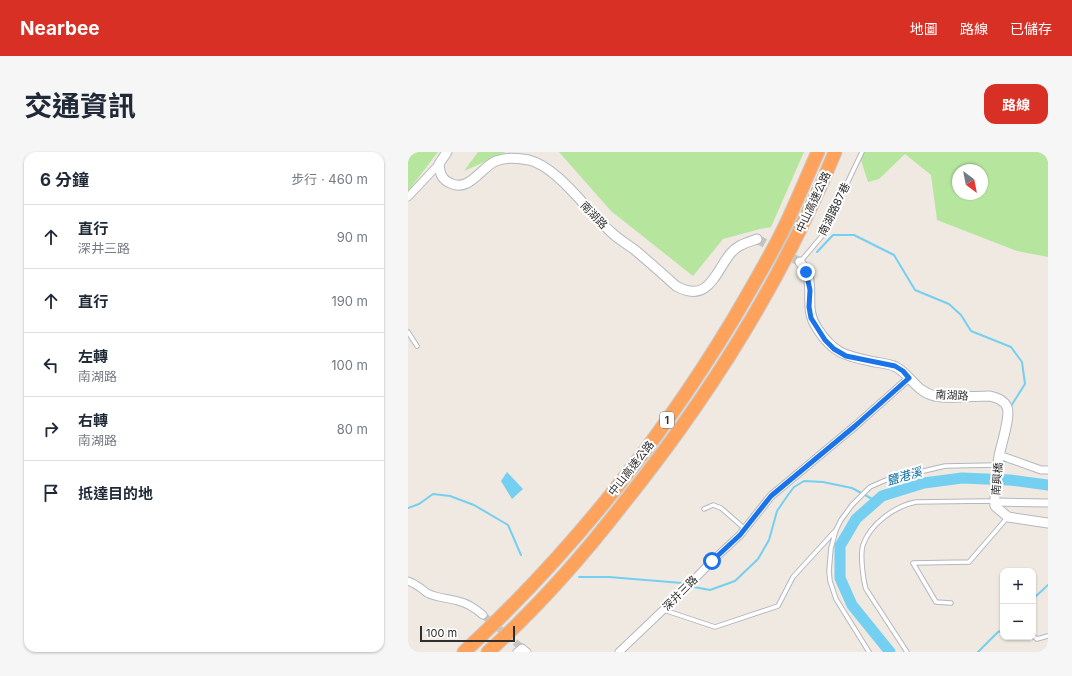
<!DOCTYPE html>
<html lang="zh-TW">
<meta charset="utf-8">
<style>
:root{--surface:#fff;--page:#f6f6f7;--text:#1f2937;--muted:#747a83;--line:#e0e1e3;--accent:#d93025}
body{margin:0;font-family:Inter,"Noto Sans TC",sans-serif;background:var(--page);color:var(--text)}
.controls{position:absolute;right:12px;bottom:12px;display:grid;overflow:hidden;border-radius:8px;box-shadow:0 1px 3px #0004}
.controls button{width:36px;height:36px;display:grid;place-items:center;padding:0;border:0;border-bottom:1px solid var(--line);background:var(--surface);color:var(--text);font:20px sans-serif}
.compass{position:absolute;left:544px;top:12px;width:36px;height:36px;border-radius:50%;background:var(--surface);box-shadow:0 1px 3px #0004;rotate:148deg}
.scale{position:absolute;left:12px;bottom:10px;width:95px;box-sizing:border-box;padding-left:4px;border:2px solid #2e2e2e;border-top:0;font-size:11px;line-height:14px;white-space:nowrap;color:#2e2e2e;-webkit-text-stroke:3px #fff;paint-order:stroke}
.stop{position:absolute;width:12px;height:12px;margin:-9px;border:3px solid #1a73e8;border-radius:50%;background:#fff}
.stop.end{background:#1a73e8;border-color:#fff;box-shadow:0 1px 4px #0008}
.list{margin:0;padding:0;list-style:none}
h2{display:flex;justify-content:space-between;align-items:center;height:52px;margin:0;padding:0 16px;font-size:17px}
h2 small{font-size:13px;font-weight:400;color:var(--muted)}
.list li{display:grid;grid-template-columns:26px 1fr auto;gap:12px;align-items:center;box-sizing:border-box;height:64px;padding:0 16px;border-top:1px solid var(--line)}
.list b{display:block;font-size:15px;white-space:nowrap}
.list p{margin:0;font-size:13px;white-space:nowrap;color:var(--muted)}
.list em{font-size:13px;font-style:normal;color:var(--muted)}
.icon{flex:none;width:22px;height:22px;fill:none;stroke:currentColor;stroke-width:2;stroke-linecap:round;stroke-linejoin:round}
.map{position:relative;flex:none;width:640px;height:500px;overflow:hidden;border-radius:12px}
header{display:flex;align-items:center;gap:24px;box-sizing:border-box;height:56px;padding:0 20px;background:var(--accent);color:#fff}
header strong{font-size:19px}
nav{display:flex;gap:22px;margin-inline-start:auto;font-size:14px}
.intro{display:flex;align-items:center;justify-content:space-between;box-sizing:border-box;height:96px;padding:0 24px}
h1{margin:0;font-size:28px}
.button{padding:10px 18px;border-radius:12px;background:var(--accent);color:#fff;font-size:14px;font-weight:700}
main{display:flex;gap:24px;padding:0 24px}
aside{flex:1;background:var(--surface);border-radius:12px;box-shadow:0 1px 3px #0004}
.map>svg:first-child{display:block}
</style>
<header>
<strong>Nearbee</strong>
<nav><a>地圖</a><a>路線</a><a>已儲存</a></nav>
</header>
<div class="intro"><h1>交通資訊</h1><a class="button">路線</a></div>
<main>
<aside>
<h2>6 分鐘<small>步行 · 460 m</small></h2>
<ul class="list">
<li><svg class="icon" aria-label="ahead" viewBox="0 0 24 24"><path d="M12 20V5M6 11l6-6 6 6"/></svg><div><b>直行</b><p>深井三路</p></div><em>90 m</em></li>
<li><svg class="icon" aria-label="ahead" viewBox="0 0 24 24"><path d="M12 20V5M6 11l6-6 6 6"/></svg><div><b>直行</b></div><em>190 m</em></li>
<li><svg class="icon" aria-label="left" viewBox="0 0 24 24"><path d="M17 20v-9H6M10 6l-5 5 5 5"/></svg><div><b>左轉</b><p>南湖路</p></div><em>100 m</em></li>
<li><svg class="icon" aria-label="right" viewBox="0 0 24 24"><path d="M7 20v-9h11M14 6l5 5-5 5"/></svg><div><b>右轉</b><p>南湖路</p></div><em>80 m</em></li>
<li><svg class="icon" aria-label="arrive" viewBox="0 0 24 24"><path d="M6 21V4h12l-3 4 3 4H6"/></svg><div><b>抵達目的地</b></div></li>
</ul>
</aside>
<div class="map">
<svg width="640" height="500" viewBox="0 0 640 500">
<rect width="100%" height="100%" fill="#efe9e1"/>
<path fill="#b6e59e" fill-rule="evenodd" d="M5,0H30L0,39V6Z
M70,0H98L56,19Z
M151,0H396L363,75L352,77L315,87L285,124L203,59Z
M451,0H640V105L609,99L529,68L523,23L497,2L471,27L460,30L451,2ZM550,18H574V42H550Z"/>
<path fill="#75cff0" d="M99,320L115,337L104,347L93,329Z"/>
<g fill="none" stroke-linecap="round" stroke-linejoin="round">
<path stroke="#75cff0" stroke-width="2" d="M409,100L425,83H446L486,103L507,138L541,152L553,163L563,179L603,195L614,210L617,232L603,254V256
M594,328L596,307
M0,356L11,352L25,342L42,344L66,353L100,373L113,403
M171,425H201L274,431
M286,435L302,438L327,429L350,407L361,388L369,359L380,343L386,335L396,329L415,330L444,336L468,349
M625,447L640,433
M570,500L590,480L595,478"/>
<path stroke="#75cff0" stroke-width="11" d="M482,500L444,453L432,426V394L448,367L474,344L516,331L554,326L602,328L640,333"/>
<path stroke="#c8c4bd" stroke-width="7" stroke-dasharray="7 3.5" stroke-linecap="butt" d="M75,463L114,496"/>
<path stroke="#c8c4bd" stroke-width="9" stroke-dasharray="9 4.5" stroke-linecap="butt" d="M349,87L392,110"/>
<g stroke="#b4b7c1" stroke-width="5.5">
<path id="service" d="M393,109L414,84L454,0
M0,180L9,194
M296,357L305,353L313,356L337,377
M543,451L528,450L505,411L561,410L599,366
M256,458L307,475L370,454L385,425L427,379
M625,484L629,487L640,484
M461,500L428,447L422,429L421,419L423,396L428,378L433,368L444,353L462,335L478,328L537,314L589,313
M499,500L458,437C455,428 452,402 455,393C462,372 487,354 508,350L580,349L586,350"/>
</g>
<g stroke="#b4b7c1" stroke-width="9">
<path id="minor" d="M0,45L31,12
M591,303L633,318H640
M587,350L640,351
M0,429C9,432 12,436 19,441C29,446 40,446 50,449C59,451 68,457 75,463
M109,500L114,496L119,500
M211,500L274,440L304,409L332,383L363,344L447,274L501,226"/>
</g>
<g stroke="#b4b7c1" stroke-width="11">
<path id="tertiary" d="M39,0L31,12C32,21 33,27 42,31C61,41 73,15 88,9C98,5 111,6 121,8C150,15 180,60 203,80C210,87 219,92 227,98C241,110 255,122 268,134C300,152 307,121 322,102C329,93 338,91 349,87
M392,110C394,113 397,117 399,120C406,140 396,157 409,176C426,203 439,204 467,210C474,211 482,212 488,215C503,223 508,240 527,244C540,247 567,244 582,244C589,246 596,248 599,255C603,264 593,293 591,304C589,320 586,338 587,354L600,365L640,371"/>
</g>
<g stroke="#c9c9c9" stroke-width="15">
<path id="motorway" d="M56,500C162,402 252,289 326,166C344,135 362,105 377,74C389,49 399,24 410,0
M80,500C130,455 174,405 215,352C301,245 375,127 427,0"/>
</g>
<use href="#service" stroke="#fff" stroke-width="3.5"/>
<use href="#minor" stroke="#fff" stroke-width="7"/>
<use href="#tertiary" stroke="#fff" stroke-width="9"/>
<use href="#motorway" stroke="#ffa35c" stroke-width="13"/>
</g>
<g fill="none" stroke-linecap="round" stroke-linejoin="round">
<path stroke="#1a73e8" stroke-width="5" d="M304,409L332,383L363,344L447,274L501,226L495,219L487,214L438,204L426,197L417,188L403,166L401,155L402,138L398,120"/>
</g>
<g text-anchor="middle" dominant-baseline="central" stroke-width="4" stroke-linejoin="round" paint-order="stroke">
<rect fill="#fff" stroke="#6d6d6d" stroke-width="1" x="252" y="260" width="14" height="16" rx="3"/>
<g font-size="10" font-weight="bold" fill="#2e2e2e">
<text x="259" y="268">1</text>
</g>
<g font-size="11" fill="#2e2e2e" stroke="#fff">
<text transform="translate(405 50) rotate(-65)">中山高速公路</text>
<text transform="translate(426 57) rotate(-64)">南湖路87巷</text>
<text transform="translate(186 63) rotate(46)">南湖路</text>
<text transform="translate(544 243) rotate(3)">南湖路</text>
<text transform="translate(223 316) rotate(-52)">中山高速公路</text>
<text transform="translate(589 327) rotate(-85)">南興橋</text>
<text transform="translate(272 441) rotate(-45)">深井三路</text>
</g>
<g font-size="12" font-style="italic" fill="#0d6fa3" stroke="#fff">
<text transform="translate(496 324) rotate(-16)">鹽港溪</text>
</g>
</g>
</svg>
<div class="controls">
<button>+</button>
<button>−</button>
</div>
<svg class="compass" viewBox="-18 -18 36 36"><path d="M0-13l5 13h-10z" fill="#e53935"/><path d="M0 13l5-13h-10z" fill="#747a83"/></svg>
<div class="scale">100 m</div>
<div class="stop" style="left:304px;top:409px"></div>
<div class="stop end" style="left:398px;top:120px"></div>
</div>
</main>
